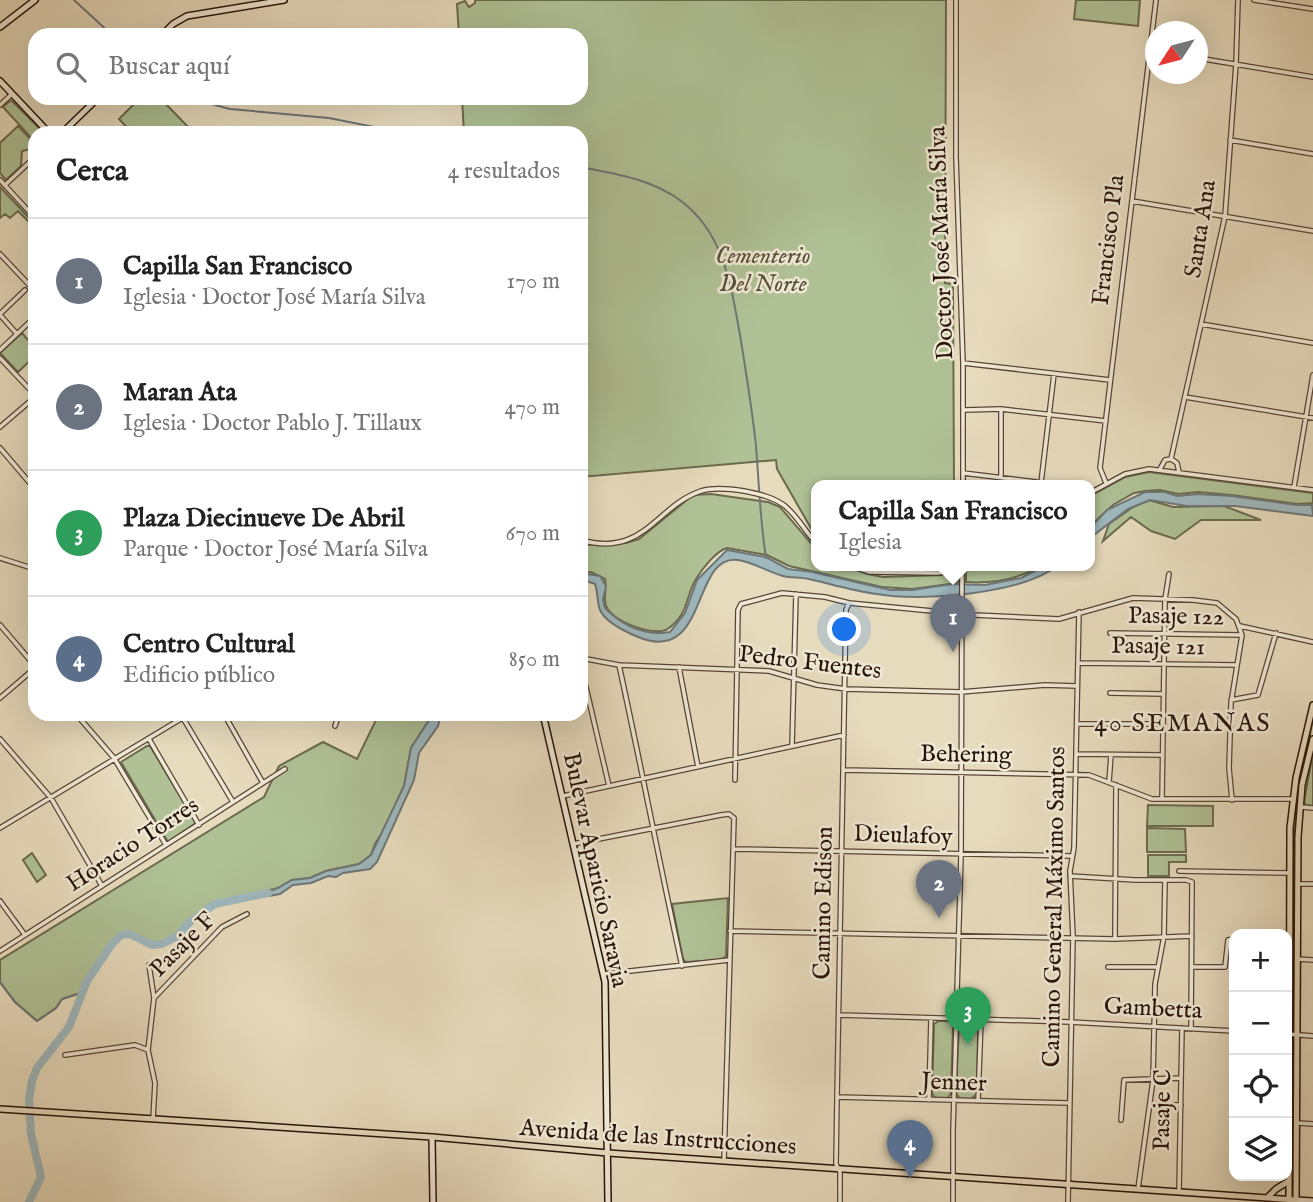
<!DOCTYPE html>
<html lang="es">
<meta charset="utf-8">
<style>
:root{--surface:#fff;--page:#f2f2f2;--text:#222;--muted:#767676;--line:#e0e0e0;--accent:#b45309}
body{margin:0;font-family:"IM FELL English",serif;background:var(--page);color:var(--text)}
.controls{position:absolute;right:21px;bottom:21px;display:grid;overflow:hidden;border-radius:14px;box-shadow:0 7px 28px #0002}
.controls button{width:63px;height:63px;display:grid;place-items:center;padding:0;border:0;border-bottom:2px solid var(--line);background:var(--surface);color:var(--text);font:35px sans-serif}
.compass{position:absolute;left:1145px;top:21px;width:63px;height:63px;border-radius:50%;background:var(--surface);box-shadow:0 7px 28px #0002;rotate:234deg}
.you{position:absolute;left:845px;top:630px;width:24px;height:24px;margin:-18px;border:5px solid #fff;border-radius:50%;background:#1a73e8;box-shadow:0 0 0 10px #1a73e833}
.badge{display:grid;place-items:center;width:46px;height:46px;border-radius:50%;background:var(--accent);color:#fff;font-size:23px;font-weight:700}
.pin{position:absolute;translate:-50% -58px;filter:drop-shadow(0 2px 4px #0008)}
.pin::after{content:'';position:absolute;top:37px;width:24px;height:21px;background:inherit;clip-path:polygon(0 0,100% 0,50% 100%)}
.popup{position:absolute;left:811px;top:480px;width:284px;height:91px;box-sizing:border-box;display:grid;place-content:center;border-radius:14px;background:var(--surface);filter:drop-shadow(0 2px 5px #0005);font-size:23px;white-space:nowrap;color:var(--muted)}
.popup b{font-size:26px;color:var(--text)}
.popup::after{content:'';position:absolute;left:50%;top:100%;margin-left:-14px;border:14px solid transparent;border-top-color:var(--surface)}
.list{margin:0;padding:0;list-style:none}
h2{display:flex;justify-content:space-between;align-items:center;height:91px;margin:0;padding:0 28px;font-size:30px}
h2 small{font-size:23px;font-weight:400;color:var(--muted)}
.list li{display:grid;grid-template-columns:46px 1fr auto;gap:21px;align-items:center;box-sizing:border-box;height:126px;padding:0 28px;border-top:2px solid var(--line)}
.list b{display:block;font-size:26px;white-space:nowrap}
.list p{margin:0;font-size:23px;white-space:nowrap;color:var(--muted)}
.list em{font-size:23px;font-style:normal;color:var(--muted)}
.icon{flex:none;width:38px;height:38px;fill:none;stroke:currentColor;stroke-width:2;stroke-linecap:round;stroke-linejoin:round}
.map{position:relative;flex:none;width:1313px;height:1202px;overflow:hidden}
.search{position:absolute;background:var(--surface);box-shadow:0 7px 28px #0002;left:28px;top:28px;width:560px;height:77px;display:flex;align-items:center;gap:18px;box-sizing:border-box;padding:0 24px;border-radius:21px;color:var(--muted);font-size:26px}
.panel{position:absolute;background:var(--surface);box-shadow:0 7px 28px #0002;left:28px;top:126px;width:560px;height:595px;border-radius:21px}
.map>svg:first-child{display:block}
</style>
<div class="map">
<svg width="1313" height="1202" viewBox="0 0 1313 1202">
<rect width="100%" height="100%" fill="#e7dbbd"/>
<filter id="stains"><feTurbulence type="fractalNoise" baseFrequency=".00286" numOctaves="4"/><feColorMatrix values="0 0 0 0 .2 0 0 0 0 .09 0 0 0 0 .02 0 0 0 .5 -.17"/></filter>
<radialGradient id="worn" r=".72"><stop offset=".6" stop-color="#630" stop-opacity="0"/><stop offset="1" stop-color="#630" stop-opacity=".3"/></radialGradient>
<path fill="#afc195" stroke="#6b6a4f" stroke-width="2" d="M475,0H946L945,283L953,284L954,486H816V537L777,469L776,460L581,477V133H464L462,98H581V35H459L457,4L465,1L469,7L475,3Z
M1076,0H1140L1138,26L1074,19Z
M140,98H160L194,133H132L119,119Z
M10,101H12L40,129L42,133H35V142L3,107Z
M18,126L35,144V148L22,151L21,166L6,180L0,173V143Z
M0,187L33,222L31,224L18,211L10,218L5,214L0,218Z
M22,333L35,348V356L18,372L0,353Z
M1149,472L1313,493V503L1297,504L1231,495L1198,492L1178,494L1160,490L1145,491L1134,493L1113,505L1090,526V496L1125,477Z
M711,494L768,502L780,507L816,549V566H846L867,574L883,577L945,575L959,571L958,583L912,589L882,587L789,566L767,555L727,548C716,551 702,569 696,579C684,599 690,614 666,630C650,635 613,622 606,606C603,598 607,587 605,579L591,572L581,573V545L626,543L639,539L693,495Z
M1149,500L1173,507L1224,506L1261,520H1201L1175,539L1151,531L1131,517L1103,541L1109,524L1133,507Z
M966,566H1042C1018,579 993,584 966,582Z
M379,714H433L411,748L404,786L384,830L375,844L371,855L359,864L326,871L310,878L292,880L278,888L215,904L191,921L176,937L162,944L152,945L130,934L121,935L92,971L84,992L62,999L56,1008L37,1021L15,1002L0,982V960L264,797L279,766L323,742L357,759Z
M1313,719L1298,798L1293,880L1296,798Z
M147,746H150L196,823L168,842L121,762Z
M1313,753V806L1306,805L1304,802Z
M1148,805L1213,806V826H1147Z
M1147,828L1185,829L1186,852H1147Z
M32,853L46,875L37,882L23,860Z
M1148,855H1186V862H1169V876H1148Z
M1293,888H1295L1293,1029Z
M728,898L726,956L721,960L686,962L683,959L672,904Z
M939,1021H950L953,1026L951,1093L948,1098H935L932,1093L934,1024Z
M962,1021H975L978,1027L977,1094L971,1099H960L956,1093L959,1025Z
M1293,1039L1294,1040V1196H1292Z"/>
<path fill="#9eb8be" stroke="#6e7676" stroke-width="2" d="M1145,492H1165L1177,496L1198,494L1232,496L1297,505H1312L1313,516L1235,506H1187L1150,500L1128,509L1090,538V528L1107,510Z
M727,550L766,557L788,569L813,572L890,590H912L952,584L985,585L1021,578L1045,566H1057C1021,594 921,602 877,594C854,591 831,584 809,579C800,577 791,578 783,576C768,572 753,562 738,560C691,553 709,666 638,637C626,632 606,623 600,610C597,602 598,592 595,584L581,579V573L600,576L606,586L603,600L605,608C623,626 645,636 670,632L685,613L697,580Z
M433,714H441L438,726L419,753L414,780L377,862L370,869L343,873L336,877L328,876L311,883L293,885L280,894L269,896L258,895L278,888L292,880L310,878L326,871L359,864L371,855L404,786L411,748Z"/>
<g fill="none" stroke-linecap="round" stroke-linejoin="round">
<path stroke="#6e7676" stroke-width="2" d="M74,0L112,35
M189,98L230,109L329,118L404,133
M581,167C616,174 652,179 681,201C724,233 731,286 740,335C746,372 752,408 756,446C759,483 760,520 766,558
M0,982L15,1002L37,1021L56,1008L62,999L84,992"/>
<path stroke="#9eb8be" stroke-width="8" d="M29,1202L41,1177L31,1134L29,1099L32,1081L37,1068L69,1027L87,981L112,944L121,935L130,934L152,945L162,944L176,937L191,921L215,904L268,893"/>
<g stroke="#574536" stroke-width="6">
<path id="street" d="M956,0V157L963,363V486
M1254,0L1313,9
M1198,58L1313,77
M0,105L12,94
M1230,140L1313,154
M0,180L35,218
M5,185L35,157
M1132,201L1313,231
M0,254L35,291
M0,314L25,290
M0,315L17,334
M1201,324L1313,343
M0,350L35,317
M0,358L35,395
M963,363L1110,380
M1185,397L1313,418
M964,410L1001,409L1106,421
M0,427L35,397
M0,448L35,489
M1171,459L1225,216L1236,64L1238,0
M1160,469L1165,460L1171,459L1177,463L1179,472
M963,473L1036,482L1047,486
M1041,483L1054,374
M1106,483L1100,468L1156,0
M1001,486V409
M1294,487L1313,375
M1090,493L1125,474L1149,469L1313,490
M581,540C644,558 656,506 701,491C715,487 731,489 744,491C759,494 773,497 785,506C798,517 805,531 816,543
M0,558L35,569
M850,566L870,572L938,573L962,568
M0,625L35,666
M1240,626L1313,642
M1110,633L1242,635
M581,658L619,665L769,671L817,685L846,689L961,692L1045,685L1077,686
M1079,663L1237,665
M619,665C641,765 660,866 682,966
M581,666L609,786
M679,667L698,767
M1110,693L1163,694
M0,698L35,668
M1231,700L1258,695L1276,633
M76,714L114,758L166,845
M224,714L263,783
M183,718L233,802
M1077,724H1162
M335,726L339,714
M0,739L51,798L102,886
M149,739L199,825
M792,746L796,594
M1076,754L1162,755
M844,770L1089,775L1152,799H1292
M735,780L738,610L741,604L782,593L825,597L849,603L974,615L1059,619L1133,598L1193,600L1217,603L1236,619L1242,635L1231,703L1229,768L1232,800
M1109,782L1111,755
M563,796L844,735
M1162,799L1165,599L1169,574
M1301,807L1313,808
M0,828L189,714
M573,844L721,815L729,814L734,818L724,1161
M734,849L1072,856
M1179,871L1290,873
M1070,876L1135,880H1186L1192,882L1191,1029
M1298,884H1313
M0,901L25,935
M730,931L1115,939L1192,936
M1115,939L1116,785
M0,951L285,769
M1297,959L1313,960
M149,965L154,998
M1108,967H1156
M1192,967H1225L1228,940L1234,939
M603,974L729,960
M840,1015L1070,1022L1234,1031
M1287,1034L1313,1036
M65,1055L135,1045L148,1050
M837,1097L1069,1103
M929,1100L931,1018
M978,1101L981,1020
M1150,1105H1181
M153,1119L155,1083L148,1050L154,998L222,927L247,914
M1121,1120L1124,1080L1181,1078
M1298,1123L1313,1124
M1138,1189L1153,1080L1155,984L1164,936L1165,880
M1179,1192L1182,1028
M840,1202V1172L836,1164L837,1097L846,610L849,603
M953,1202V1131L961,855L962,566
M1068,1202L1073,937L1070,871L1074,848L1079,612"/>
</g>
<g stroke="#271309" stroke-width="8">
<path id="secondary" d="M0,27L35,0
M162,35L173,24L187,16L284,0
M0,81L49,133
M62,133L98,98
M543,714L605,982L608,1202
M432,1137L433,1202
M1296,1200L1313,1201"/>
</g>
<g stroke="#271309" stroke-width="8">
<path id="primary" d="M0,1109L432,1137L608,1153L1296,1200
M1267,1198L1276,1189L1289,1181
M1289,1202L1290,828L1296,778L1313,705
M1296,1202L1298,837L1302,785L1313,739"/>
</g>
<use href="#street" stroke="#efe8d4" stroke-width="3.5"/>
<use href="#secondary" stroke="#efe8d4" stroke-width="5"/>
<use href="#primary" stroke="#e7dbbd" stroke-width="5"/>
</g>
<g text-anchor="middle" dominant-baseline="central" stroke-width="5" stroke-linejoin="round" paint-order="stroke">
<g font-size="24" fill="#271309" stroke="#efe8d4">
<text transform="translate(1201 229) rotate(-81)">Santa Ana</text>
<text transform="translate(1109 240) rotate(-83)">Francisco Pla</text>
<text transform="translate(942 243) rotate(-92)">Doctor José María Silva</text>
<text transform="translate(1176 617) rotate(1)">Pasaje 122</text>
<text transform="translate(1158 647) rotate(1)">Pasaje 121</text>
<text transform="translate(810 663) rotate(7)">Pedro Fuentes</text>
<text transform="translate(966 755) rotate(1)">Behering</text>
<text transform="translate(903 836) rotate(2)">Dieulafoy</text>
<text transform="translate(133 845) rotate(-33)">Horacio Torres</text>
<text transform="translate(595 870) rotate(78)">Bulevar Aparicio Saravia</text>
<text transform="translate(824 903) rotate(-89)">Camino Edison</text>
<text transform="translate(1055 907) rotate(-89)">Camino General Máximo Santos</text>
<text transform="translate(183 945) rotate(-45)">Pasaje F</text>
<text transform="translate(1153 1009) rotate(3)">Gambetta</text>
<text transform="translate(954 1083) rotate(2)">Jenner</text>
<text transform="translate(1163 1110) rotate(-89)">Pasaje C</text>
<text transform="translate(658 1138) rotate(4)">Avenida de las Instrucciones</text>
</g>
<g font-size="24" font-style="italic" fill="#57503a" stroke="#efe8d4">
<text x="763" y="256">Cementerio<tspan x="763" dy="28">Del Norte</tspan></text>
</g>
<g font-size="26" letter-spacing="2" fill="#271309" stroke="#efe8d4">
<text x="1183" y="723">40 SEMANAS</text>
</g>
</g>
<rect width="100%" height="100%" filter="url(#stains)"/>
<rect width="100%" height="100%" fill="url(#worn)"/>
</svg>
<div class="controls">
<button>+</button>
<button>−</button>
<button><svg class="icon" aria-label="locate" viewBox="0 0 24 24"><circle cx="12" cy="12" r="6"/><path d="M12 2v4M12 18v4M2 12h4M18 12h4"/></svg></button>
<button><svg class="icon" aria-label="layers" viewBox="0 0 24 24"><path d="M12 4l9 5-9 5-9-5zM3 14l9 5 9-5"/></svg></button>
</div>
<svg class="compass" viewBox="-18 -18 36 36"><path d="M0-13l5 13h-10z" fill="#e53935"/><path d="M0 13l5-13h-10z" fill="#767676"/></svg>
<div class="you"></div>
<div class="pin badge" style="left:953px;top:652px;background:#6b7280">1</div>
<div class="popup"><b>Capilla San Francisco</b>Iglesia</div>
<div class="pin badge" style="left:939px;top:918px;background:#6b7280">2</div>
<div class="pin badge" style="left:968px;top:1045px;background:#2e9e5b">3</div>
<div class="pin badge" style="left:910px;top:1178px;background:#5c6f8a">4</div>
<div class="search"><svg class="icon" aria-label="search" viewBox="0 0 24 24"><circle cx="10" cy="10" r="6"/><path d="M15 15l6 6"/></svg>Buscar aquí</div>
<section class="panel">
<h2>Cerca<small>4 resultados</small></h2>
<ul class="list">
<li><span class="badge" style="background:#6b7280">1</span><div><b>Capilla San Francisco</b><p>Iglesia · Doctor José María Silva</p></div><em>170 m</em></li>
<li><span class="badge" style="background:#6b7280">2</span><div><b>Maran Ata</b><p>Iglesia · Doctor Pablo J. Tillaux</p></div><em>470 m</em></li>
<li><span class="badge" style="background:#2e9e5b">3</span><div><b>Plaza Diecinueve De Abril</b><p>Parque · Doctor José María Silva</p></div><em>670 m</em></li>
<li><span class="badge" style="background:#5c6f8a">4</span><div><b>Centro Cultural</b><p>Edificio público</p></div><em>850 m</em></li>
</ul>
</section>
</div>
